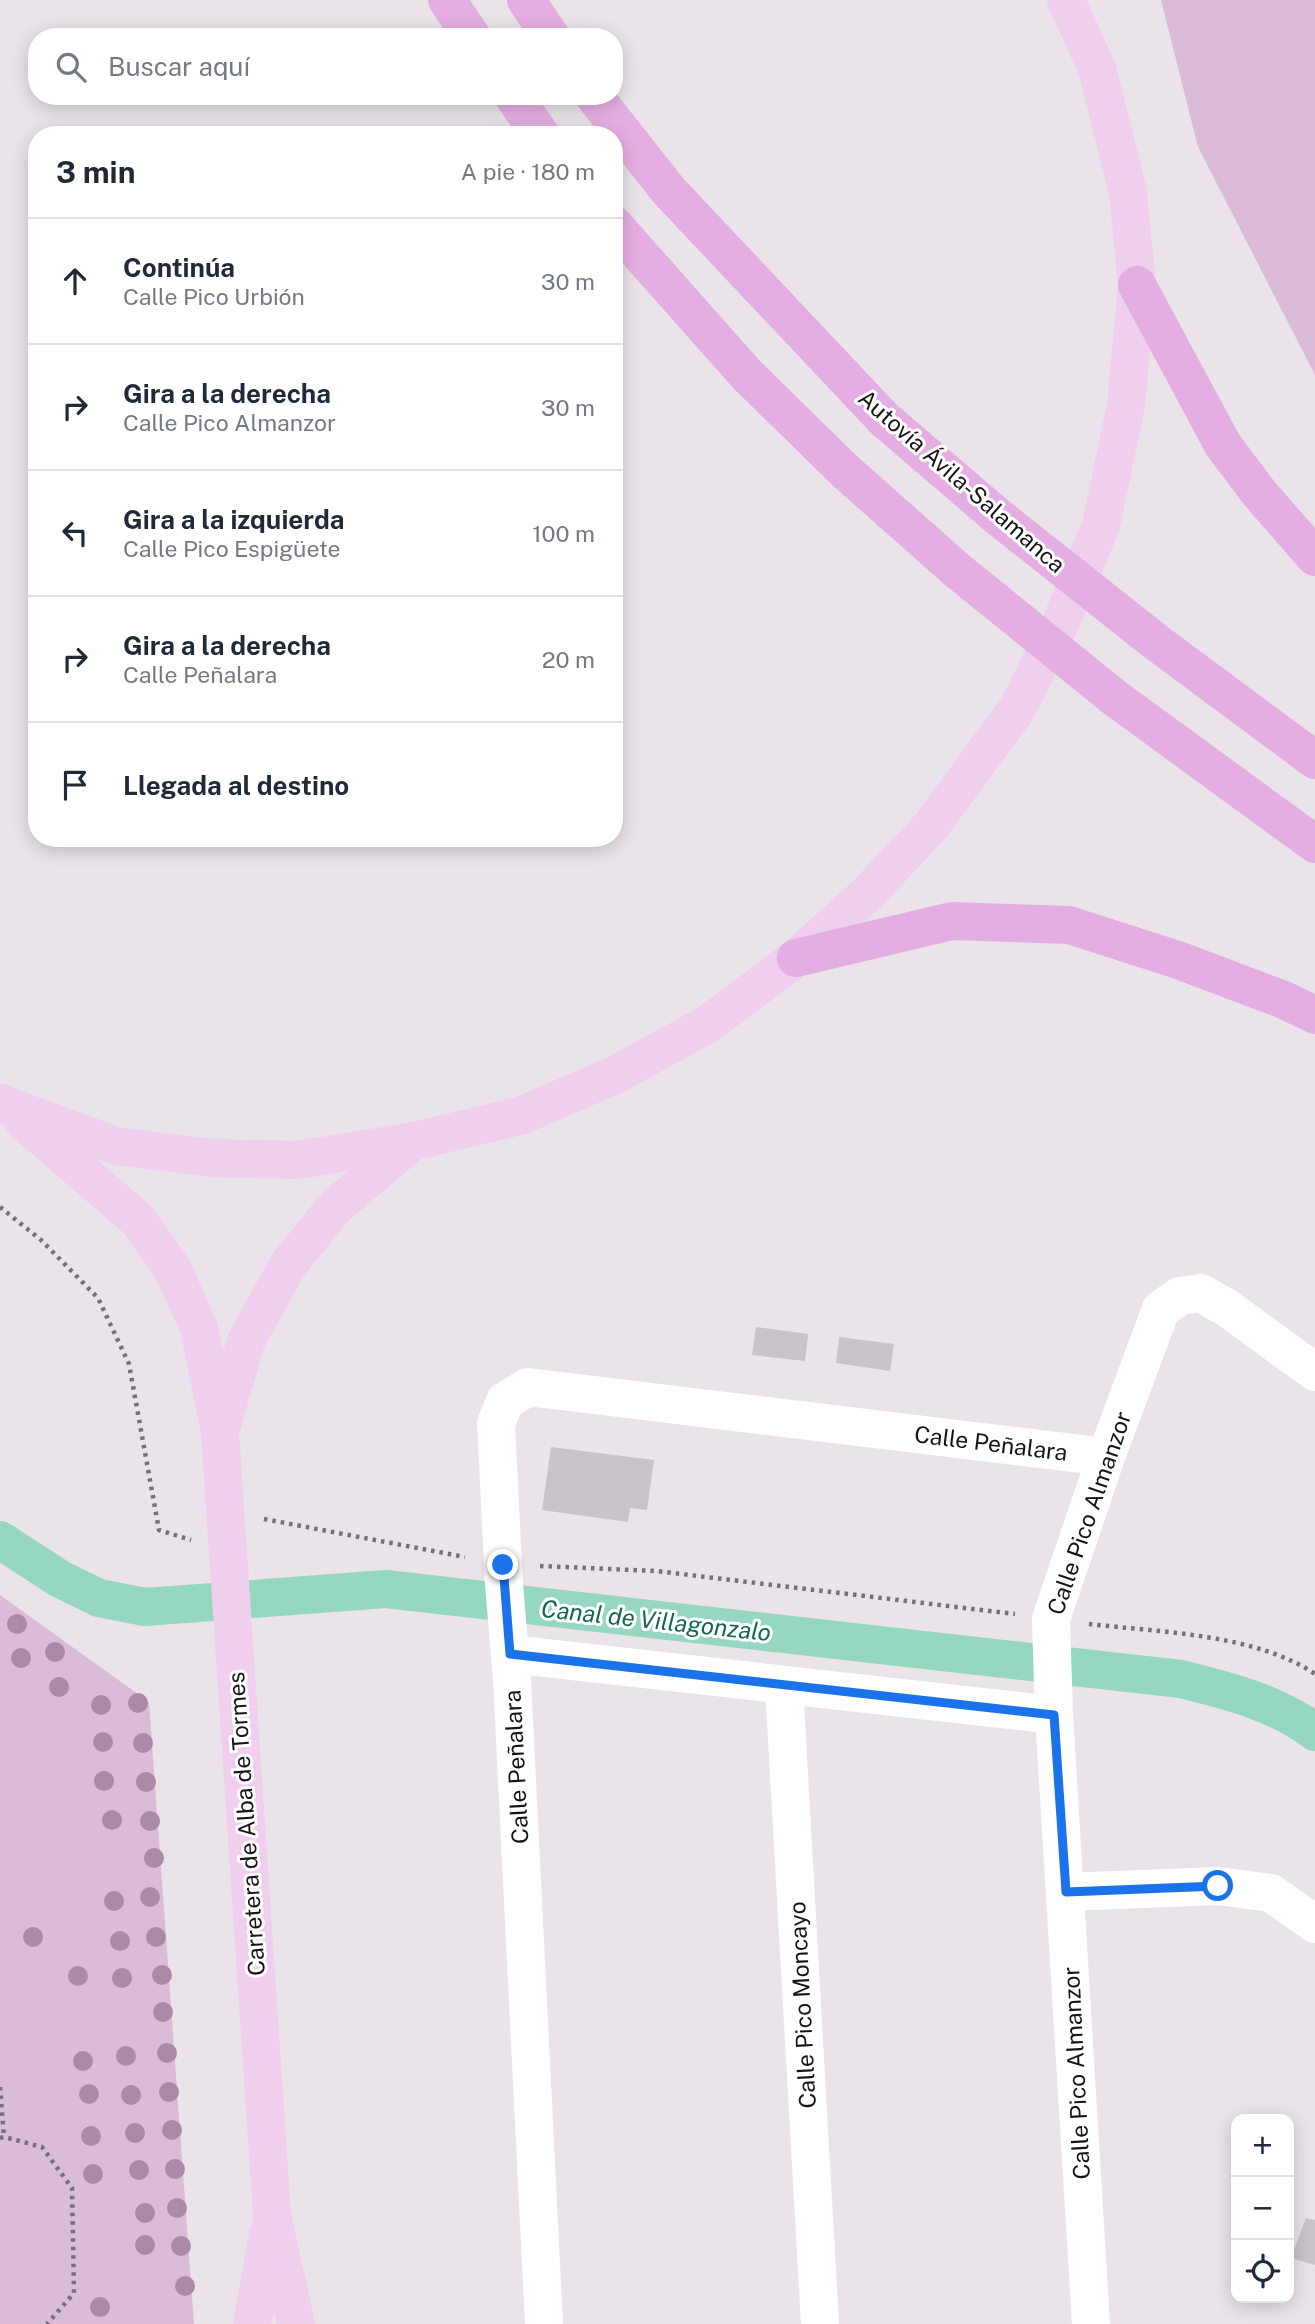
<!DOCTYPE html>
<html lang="es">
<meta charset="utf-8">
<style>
:root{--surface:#fff;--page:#f2f2f3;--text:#1f2937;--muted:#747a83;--line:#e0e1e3}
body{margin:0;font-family:"Public Sans",sans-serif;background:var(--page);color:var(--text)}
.controls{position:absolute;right:21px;bottom:21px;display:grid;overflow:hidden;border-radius:14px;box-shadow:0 4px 18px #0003}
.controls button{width:63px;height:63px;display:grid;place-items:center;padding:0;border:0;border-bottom:2px solid var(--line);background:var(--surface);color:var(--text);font:35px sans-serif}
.stop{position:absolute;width:21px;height:21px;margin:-16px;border:5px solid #1a73e8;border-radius:50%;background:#fff}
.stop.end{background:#1a73e8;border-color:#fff;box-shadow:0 2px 7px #0008}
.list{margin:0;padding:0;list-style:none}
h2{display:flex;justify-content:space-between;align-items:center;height:91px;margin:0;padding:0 28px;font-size:30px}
h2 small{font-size:23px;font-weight:400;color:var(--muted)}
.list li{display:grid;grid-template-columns:46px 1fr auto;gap:21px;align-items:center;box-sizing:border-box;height:126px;padding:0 28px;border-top:2px solid var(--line)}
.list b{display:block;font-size:26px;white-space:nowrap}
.list p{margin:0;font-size:23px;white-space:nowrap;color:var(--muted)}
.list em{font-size:23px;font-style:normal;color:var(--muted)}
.icon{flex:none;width:38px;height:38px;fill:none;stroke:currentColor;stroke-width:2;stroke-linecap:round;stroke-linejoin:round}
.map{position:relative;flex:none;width:1315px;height:2324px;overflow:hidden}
.search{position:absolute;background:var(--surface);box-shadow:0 4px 18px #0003;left:28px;top:28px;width:595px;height:77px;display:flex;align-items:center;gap:18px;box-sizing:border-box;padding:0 24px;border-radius:28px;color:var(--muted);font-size:26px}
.panel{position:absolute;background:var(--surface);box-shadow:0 4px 18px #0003;left:28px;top:126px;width:595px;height:721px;border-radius:28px}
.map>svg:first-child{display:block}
</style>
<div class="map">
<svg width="1315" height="2324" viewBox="0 0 1315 2324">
<rect width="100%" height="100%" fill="#ebe3ea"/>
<path fill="#dabcd8" d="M1161,0H1315V375L1198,147Z
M0,1595L149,1702L194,2324H0Z"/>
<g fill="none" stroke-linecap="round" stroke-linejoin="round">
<path stroke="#96d7c0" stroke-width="38" d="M0,1540L60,1579L99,1598L145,1607L386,1589L1181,1679C1229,1691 1275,1702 1315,1732"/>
</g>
<path fill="#cac3ca" d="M756,1327L808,1334L805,1361L752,1355Z
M839,1337L894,1344L890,1371L836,1363Z
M551,1447L654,1460L647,1510L630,1508L628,1522L542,1510Z
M1306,2218L1315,2220V2265L1291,2258Z"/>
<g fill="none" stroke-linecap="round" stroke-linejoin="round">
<path stroke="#767176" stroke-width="4.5" stroke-dasharray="3.5 5" stroke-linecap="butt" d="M0,1207L41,1240L98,1298L129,1364L159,1530L191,1540
M264,1519L465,1557
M540,1566L656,1571L1015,1614
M1089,1624C1159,1632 1256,1634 1315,1674
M0,2087L4,2137
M0,2138L4,2137L42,2147L72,2188L74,2293L47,2324"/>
<path stroke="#fff" stroke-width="38" d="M510,1654L1054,1715
M784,1686L820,2324
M1066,1892L1218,1886L1271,1893L1315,1924
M544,2324L512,1680L504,1584L496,1424L505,1401L528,1387L1106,1457
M1091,2324L1054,1715L1051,1619L1106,1457L1161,1309L1180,1296L1201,1293L1227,1308L1315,1372"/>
<path stroke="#efceee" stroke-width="38" d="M0,1103L116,1146L212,1158L299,1160L414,1141L520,1116L615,1075L708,1024L796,958L868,893L931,826L1017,709L1062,620L1101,525L1126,405L1137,285L1128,192L1097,69L1066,0
M24,1122L138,1220L173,1270L199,1328L220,1432L272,2215L296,2324
M222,1425L246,1341L288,1265L335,1207L412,1142
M252,2324L268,2235"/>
<path stroke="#e5aee2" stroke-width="38" d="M447,0L472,37
M526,0L551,37
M513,96L541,135
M594,96L669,191L884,419L997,516L1156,642L1315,760
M614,225L747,375L845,471L958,571L1115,698L1315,844
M1137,285L1223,445L1260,494L1315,557
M796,958L952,921L1069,925L1178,960L1284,1000L1315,1015"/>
</g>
<g fill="#aa89a9">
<circle cx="17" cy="1624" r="10"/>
<circle cx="55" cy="1652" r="10"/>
<circle cx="21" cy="1658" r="10"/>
<circle cx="59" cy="1687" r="10"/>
<circle cx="138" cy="1703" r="10"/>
<circle cx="101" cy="1705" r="10"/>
<circle cx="103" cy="1742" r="10"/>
<circle cx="143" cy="1743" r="10"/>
<circle cx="104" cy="1781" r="10"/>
<circle cx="146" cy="1782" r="10"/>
<circle cx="112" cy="1820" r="10"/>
<circle cx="150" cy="1821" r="10"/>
<circle cx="154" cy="1858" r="10"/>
<circle cx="150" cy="1897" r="10"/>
<circle cx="114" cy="1901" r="10"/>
<circle cx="33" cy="1937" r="10"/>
<circle cx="156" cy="1937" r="10"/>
<circle cx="120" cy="1941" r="10"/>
<circle cx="162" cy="1975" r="10"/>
<circle cx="78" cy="1976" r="10"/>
<circle cx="122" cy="1978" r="10"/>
<circle cx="163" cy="2012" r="10"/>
<circle cx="167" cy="2053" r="10"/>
<circle cx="126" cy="2056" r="10"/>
<circle cx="83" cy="2061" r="10"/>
<circle cx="169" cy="2092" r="10"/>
<circle cx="89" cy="2094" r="10"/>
<circle cx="131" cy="2095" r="10"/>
<circle cx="172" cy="2130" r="10"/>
<circle cx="135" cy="2133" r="10"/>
<circle cx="91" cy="2136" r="10"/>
<circle cx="175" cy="2169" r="10"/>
<circle cx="139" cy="2170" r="10"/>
<circle cx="93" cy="2174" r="10"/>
<circle cx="177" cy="2208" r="10"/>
<circle cx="145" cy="2213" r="10"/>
<circle cx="145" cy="2245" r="10"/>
<circle cx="181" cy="2246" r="10"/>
<circle cx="185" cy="2286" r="10"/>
<circle cx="100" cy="2307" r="10"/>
</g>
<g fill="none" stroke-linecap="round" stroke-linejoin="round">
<path stroke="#1a73e8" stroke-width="9" d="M503,1565L510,1654L1054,1715L1066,1892L1218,1886"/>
</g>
<g text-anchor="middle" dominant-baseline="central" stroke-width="6" stroke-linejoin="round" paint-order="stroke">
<g font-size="23" fill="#161416" stroke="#fff">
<text transform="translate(962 481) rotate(41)">Autovía Ávila-Salamanca</text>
<text transform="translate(991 1443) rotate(7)">Calle Peñalara</text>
<text transform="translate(1089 1513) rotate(-71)">Calle Pico Almanzor</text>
<text transform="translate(516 1767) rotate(-93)">Calle Peñalara</text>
<text transform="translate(246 1824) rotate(-94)">Carretera de Alba de Tormes</text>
<text transform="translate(802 2005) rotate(-93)">Calle Pico Moncayo</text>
<text transform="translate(1076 2073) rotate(-93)">Calle Pico Almanzor</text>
</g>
<g font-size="24" font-style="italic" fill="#136650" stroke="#fff">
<text transform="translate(656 1620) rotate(6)">Canal de Villagonzalo</text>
</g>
</g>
</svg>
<div class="controls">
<button>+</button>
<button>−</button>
<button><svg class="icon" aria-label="locate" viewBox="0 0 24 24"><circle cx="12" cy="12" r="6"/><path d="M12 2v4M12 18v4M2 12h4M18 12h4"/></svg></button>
</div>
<div class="stop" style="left:1218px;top:1886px"></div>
<div class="stop end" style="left:503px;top:1565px"></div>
<div class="search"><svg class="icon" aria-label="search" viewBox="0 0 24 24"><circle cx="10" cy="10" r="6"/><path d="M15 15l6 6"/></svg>Buscar aquí</div>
<section class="panel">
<h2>3 min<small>A pie · 180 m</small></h2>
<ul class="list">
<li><svg class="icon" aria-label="ahead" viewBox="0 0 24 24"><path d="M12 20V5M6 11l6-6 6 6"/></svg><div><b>Continúa</b><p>Calle Pico Urbión</p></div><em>30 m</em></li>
<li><svg class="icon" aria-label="right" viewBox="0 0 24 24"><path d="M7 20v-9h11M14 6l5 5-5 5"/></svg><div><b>Gira a la derecha</b><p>Calle Pico Almanzor</p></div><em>30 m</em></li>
<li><svg class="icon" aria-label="left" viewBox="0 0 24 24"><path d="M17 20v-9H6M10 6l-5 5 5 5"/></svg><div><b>Gira a la izquierda</b><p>Calle Pico Espigüete</p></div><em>100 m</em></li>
<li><svg class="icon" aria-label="right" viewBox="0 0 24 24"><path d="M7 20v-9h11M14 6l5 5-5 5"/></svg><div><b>Gira a la derecha</b><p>Calle Peñalara</p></div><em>20 m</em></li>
<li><svg class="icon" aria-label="arrive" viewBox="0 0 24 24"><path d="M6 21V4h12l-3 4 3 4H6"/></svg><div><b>Llegada al destino</b></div></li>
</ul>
</section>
</div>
